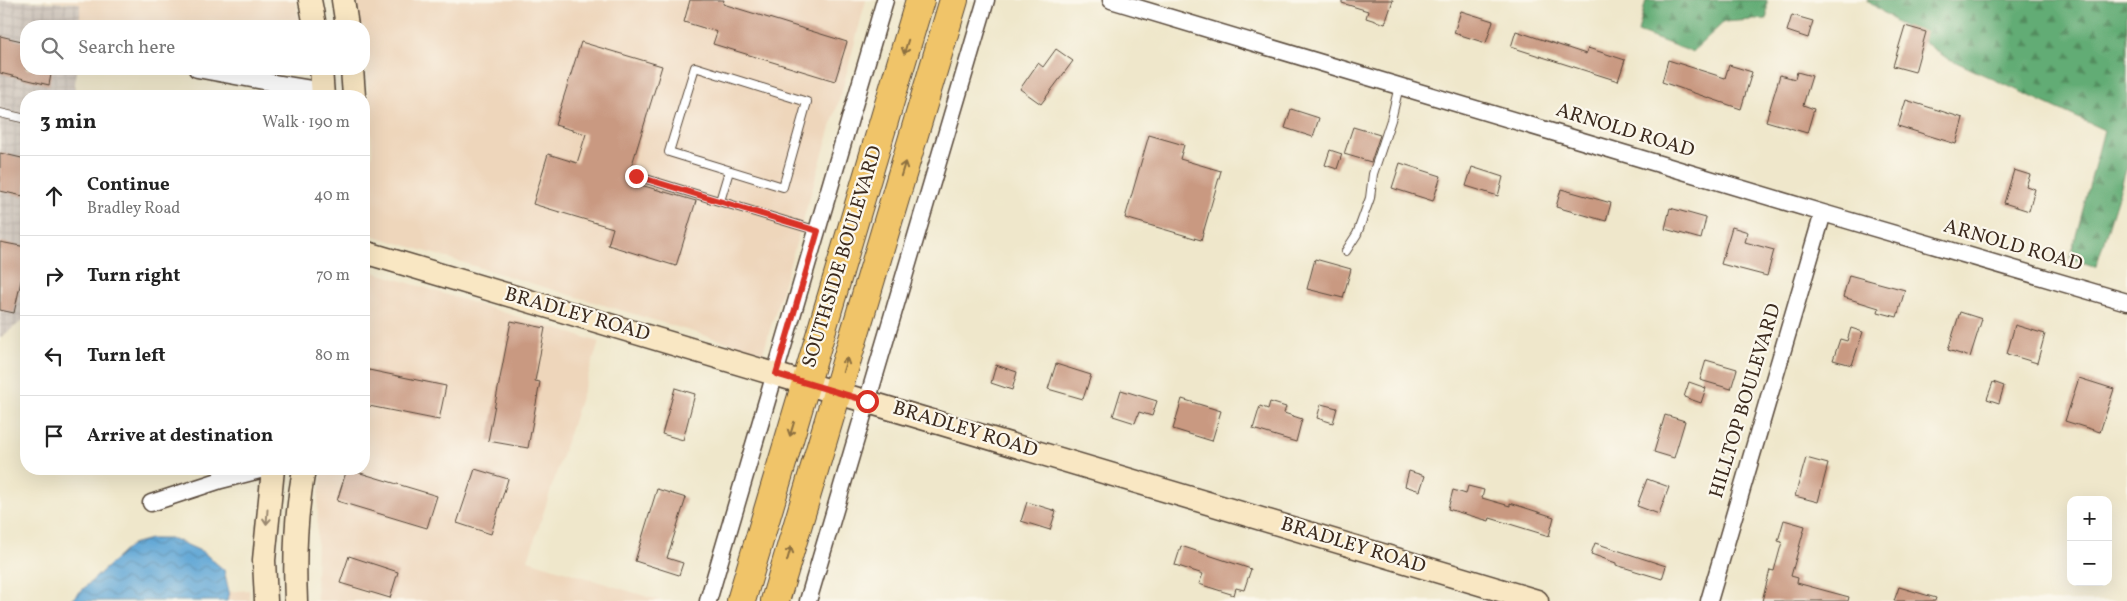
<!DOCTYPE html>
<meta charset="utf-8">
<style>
:root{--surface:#fff;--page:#f6f6f6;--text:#222;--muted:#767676;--line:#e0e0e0}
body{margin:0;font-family:Vollkorn,serif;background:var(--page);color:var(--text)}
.controls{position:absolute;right:15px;bottom:15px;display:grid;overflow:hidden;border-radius:10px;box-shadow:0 5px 20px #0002}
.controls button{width:45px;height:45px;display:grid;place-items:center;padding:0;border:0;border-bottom:1px solid var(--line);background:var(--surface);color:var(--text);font:25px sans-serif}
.stop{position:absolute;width:15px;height:15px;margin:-11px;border:4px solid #d93025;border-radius:50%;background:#fff}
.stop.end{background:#d93025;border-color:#fff;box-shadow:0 1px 5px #0008}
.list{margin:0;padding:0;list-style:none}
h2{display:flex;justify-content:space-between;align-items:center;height:65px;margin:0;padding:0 20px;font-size:21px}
h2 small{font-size:16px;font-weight:400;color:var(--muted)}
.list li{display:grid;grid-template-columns:32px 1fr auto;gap:15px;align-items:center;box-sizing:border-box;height:80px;padding:0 20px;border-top:1px solid var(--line)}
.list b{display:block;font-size:19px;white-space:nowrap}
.list p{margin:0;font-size:16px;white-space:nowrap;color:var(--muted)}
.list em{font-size:16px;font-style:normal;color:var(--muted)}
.icon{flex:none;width:28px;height:28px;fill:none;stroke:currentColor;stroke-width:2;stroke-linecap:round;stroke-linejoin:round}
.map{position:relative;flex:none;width:2127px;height:601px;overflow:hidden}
.search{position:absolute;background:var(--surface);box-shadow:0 5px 20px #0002;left:20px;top:20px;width:350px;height:55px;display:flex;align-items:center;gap:12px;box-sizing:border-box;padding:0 18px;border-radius:20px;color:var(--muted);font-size:19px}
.panel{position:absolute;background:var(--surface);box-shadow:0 5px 20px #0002;left:20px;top:90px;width:350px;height:385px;border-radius:20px}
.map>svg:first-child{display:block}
</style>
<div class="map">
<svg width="2127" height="601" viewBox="0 0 2127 601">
<defs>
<pattern id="industrial-grid" width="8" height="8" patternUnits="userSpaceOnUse" patternTransform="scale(1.25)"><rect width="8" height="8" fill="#ccc2b9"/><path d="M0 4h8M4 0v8" fill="none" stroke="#b0a79f"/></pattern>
<pattern id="forest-firs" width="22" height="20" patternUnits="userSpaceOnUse" patternTransform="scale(1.25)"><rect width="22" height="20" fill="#62ac74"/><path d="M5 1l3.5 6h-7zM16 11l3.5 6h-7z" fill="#528c5f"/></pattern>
<pattern id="water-waves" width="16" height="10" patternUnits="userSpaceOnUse" patternTransform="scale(1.25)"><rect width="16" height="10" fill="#5fa6d5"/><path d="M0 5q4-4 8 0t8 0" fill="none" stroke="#5087ac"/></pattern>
</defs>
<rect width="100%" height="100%" fill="#fbf7ec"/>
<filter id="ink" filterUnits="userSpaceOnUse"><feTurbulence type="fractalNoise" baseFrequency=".02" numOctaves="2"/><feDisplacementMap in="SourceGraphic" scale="10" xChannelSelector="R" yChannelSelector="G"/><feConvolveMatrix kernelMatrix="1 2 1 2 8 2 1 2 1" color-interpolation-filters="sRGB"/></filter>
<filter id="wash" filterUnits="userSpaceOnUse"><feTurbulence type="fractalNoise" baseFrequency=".0096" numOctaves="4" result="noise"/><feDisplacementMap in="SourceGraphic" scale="20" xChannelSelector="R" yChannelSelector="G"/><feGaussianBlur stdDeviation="1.12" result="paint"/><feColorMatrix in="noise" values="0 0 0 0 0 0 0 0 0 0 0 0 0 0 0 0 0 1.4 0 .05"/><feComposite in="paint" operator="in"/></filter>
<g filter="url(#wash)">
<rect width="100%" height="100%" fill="#efe7cb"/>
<path fill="#eed6bb" d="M37,0H296L300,26H80V3Z
M357,0H866L843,87L763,353L368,234L364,224V216L372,153L364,26H361Z
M364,269L599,342L528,560L661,601H317L316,575L318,498L323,469H364Z
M249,590L250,601H227L229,592Z"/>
<path fill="url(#industrial-grid)" d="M0,0L80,3V26H26V69H76L74,96H26V318L0,338Z"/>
<path fill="url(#forest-firs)" stroke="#4e6b49" d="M1646,0H1767V19L1724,22L1692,52L1638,32Z
M1866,0H2127V167L2096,267L2070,258L2104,130L1945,57Z"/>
<path fill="url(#water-waves)" stroke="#4d687a" d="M150,539H174L203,552L224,570L229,592L227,601H70L132,544Z"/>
<g id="blocks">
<path fill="#c99981" d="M690,0H724L723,4L847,42L835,81L713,44L717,32L684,22Z
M1342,0H1393L1385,24L1366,18L1368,11L1342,3Z
M1461,11L1493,21L1486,43L1454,33Z
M1792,15L1813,21L1808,38L1787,31Z
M1905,26L1926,32L1915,72L1893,66Z
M1516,31L1586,54L1588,48L1625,60L1618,81L1511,47Z
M0,36L26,42V69H52L49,85L0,73Z
M581,42L662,66L627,181L696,201L676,266L608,245L613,228L533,204L548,154L577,163L586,134L555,125Z
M1056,49L1073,61L1041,104L1020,89L1038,63L1043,67Z
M1668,60L1725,78L1729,65L1752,72L1741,109L1662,82Z
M1797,72L1812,76L1803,105L1814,109L1807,133L1766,121L1780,75L1795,79Z
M1906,100L1963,118L1956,144L1898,126Z
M1291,109L1319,118L1313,137L1285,128Z
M1353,127L1380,135L1371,162L1344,154Z
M1149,135L1184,145L1180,159L1221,171L1201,240L1125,218Z
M1330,150L1342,154L1337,169L1325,165Z
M0,153L26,159V183L23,196L0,191Z
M1400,163L1441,176L1433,201L1392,188Z
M1472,167L1503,177L1498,196L1466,186Z
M2014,170L2030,175L2026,186L2035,189L2029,211L2004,203Z
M1561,189L1611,203L1606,221L1556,207Z
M1670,208L1706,218L1701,239L1665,229Z
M1732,227L1748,232L1745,242L1774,250L1767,276L1721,264Z
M0,242L26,247V258L14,313L0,310Z
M1315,259L1351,269L1343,298L1307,289Z
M1849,275L1905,290L1897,317L1878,312L1879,308L1843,297Z
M1960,312L1982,319L1970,357L1948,350Z
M511,321L545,328L535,381L540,382L528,448L488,441Z
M2015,325L2045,334L2037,363L2007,354Z
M1851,328L1863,332L1852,365L1833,360L1840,339L1847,341Z
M1706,360L1737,369L1731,389L1700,380Z
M1056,364L1091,375L1083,399L1048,389Z
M996,365L1017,372L1012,390L991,383Z
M364,369L446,386L439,420L364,405Z
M2079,378L2114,389L2100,432L2065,421Z
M1689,382L1706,388L1701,403L1684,397Z
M1993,382L2004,386L1999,403L1987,399Z
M675,388L695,394L683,440L662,434Z
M1121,390L1157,401L1152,416L1139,412L1135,423L1113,416Z
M1182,399L1221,411L1212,441L1173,429Z
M1270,402L1286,407L1284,413L1302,419L1296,442L1253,429L1260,406L1268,409Z
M1321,404L1337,408L1333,423L1317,418Z
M1665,415L1685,421L1674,458L1654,452Z
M1806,458L1828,464L1818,502L1795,496Z
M347,469L437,496L427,528L337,501Z
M475,469L508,479L491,534L457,523Z
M1409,471L1425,476L1420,491L1405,486Z
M1647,479L1669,487L1659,514L1637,506Z
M1468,486L1484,490L1482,498L1510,506V503L1554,517L1549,536L1490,518L1489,521L1448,509L1453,490L1466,494Z
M657,489L686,498L667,558L683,563L679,575L635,561Z
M1027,502L1056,511L1050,530L1021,521Z
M1784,520L1805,526L1791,576L1798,578L1797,583L1849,597L1848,601H1762L1770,570L1774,571L1782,542L1778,541Z
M1595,543L1666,566L1662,579L1616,565V563L1591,554Z
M1181,546L1251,569L1244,590L1236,588L1234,595L1199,584L1203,574L1175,565Z
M349,556L398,572L390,598L340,583Z
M1899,587L1936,598L1935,601H1894Z"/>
</g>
</g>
<g filter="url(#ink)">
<use href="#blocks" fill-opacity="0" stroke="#564638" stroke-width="1"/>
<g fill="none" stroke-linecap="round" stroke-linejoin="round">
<g stroke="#564638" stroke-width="10">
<path id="lane" d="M695,67L807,102L783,187L669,152Z
M0,113L26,119
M636,176L818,231
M720,201L729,171
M1346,251L1357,234L1370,198L1373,174L1391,120L1399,86"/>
</g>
<g stroke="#564638" stroke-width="19">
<path id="street" d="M1111,0L1823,213L2127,302
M197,69L280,84L278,96
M280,84L323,91
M221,480L264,469
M151,503L221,480L223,469
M708,601L885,0
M808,601L986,0
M1709,601L1823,213"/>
</g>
<g stroke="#564638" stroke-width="25">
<path id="secondary" d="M310,0L315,26
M343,0L347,26
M321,69L323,96
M352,69L354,96
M364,252L1537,601
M266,601L264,560L273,469
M296,601C294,557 296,512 304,469"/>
</g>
<g stroke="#564638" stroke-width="30">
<path id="highway" d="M741,601L920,0
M775,601L954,0"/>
</g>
<use href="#lane" stroke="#fff" stroke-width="8"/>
<use href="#street" stroke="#fff" stroke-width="16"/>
<use href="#secondary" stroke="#f9e7c3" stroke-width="22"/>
<use href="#highway" stroke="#f0c469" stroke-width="28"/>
</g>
<defs><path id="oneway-shaft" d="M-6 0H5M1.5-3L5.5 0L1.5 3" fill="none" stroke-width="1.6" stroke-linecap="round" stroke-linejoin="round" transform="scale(1.25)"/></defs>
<g stroke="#8c6f40">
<use href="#oneway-shaft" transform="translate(906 47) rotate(107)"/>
<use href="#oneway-shaft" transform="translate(903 169) rotate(-73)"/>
<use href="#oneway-shaft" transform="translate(845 365) rotate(-73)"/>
<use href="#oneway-shaft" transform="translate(792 429) rotate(107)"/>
<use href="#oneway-shaft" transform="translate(789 554) rotate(-74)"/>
</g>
<use stroke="#9a8870" href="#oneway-shaft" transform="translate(267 517) rotate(94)"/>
</g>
<g fill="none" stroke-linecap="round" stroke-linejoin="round" filter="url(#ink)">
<path stroke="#d93025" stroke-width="6" d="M636,176L818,231L776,374L867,401"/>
</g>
<g text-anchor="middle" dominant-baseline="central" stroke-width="4.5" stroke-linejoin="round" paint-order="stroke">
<g font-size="20" fill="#3b2a1e" stroke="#fbf7ec">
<text transform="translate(1625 131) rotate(17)">ARNOLD ROAD</text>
<text transform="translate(2013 246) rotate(16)">ARNOLD ROAD</text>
<text transform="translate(843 257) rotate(-73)">SOUTHSIDE BOULEVARD</text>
<text transform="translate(577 315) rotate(16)">BRADLEY ROAD</text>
<text transform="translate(1746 401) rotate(-73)">HILLTOP BOULEVARD</text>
<text transform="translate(965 430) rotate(17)">BRADLEY ROAD</text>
<text transform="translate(1353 546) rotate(17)">BRADLEY ROAD</text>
</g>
</g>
</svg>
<div class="controls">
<button>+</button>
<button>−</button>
</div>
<div class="stop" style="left:867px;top:401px"></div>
<div class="stop end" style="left:636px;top:176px"></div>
<div class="search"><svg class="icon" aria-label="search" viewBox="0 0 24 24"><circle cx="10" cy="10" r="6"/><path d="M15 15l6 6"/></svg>Search here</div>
<section class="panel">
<h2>3 min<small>Walk · 190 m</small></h2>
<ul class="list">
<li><svg class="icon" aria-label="ahead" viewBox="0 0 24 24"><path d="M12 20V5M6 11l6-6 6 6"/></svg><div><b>Continue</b><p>Bradley Road</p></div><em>40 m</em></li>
<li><svg class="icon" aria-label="right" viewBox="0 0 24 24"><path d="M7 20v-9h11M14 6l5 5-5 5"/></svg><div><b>Turn right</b></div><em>70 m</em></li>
<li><svg class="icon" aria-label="left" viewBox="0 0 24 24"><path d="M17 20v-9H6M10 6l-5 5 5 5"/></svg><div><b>Turn left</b></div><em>80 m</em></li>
<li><svg class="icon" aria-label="arrive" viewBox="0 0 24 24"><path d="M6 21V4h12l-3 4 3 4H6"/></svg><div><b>Arrive at destination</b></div></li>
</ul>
</section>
</div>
